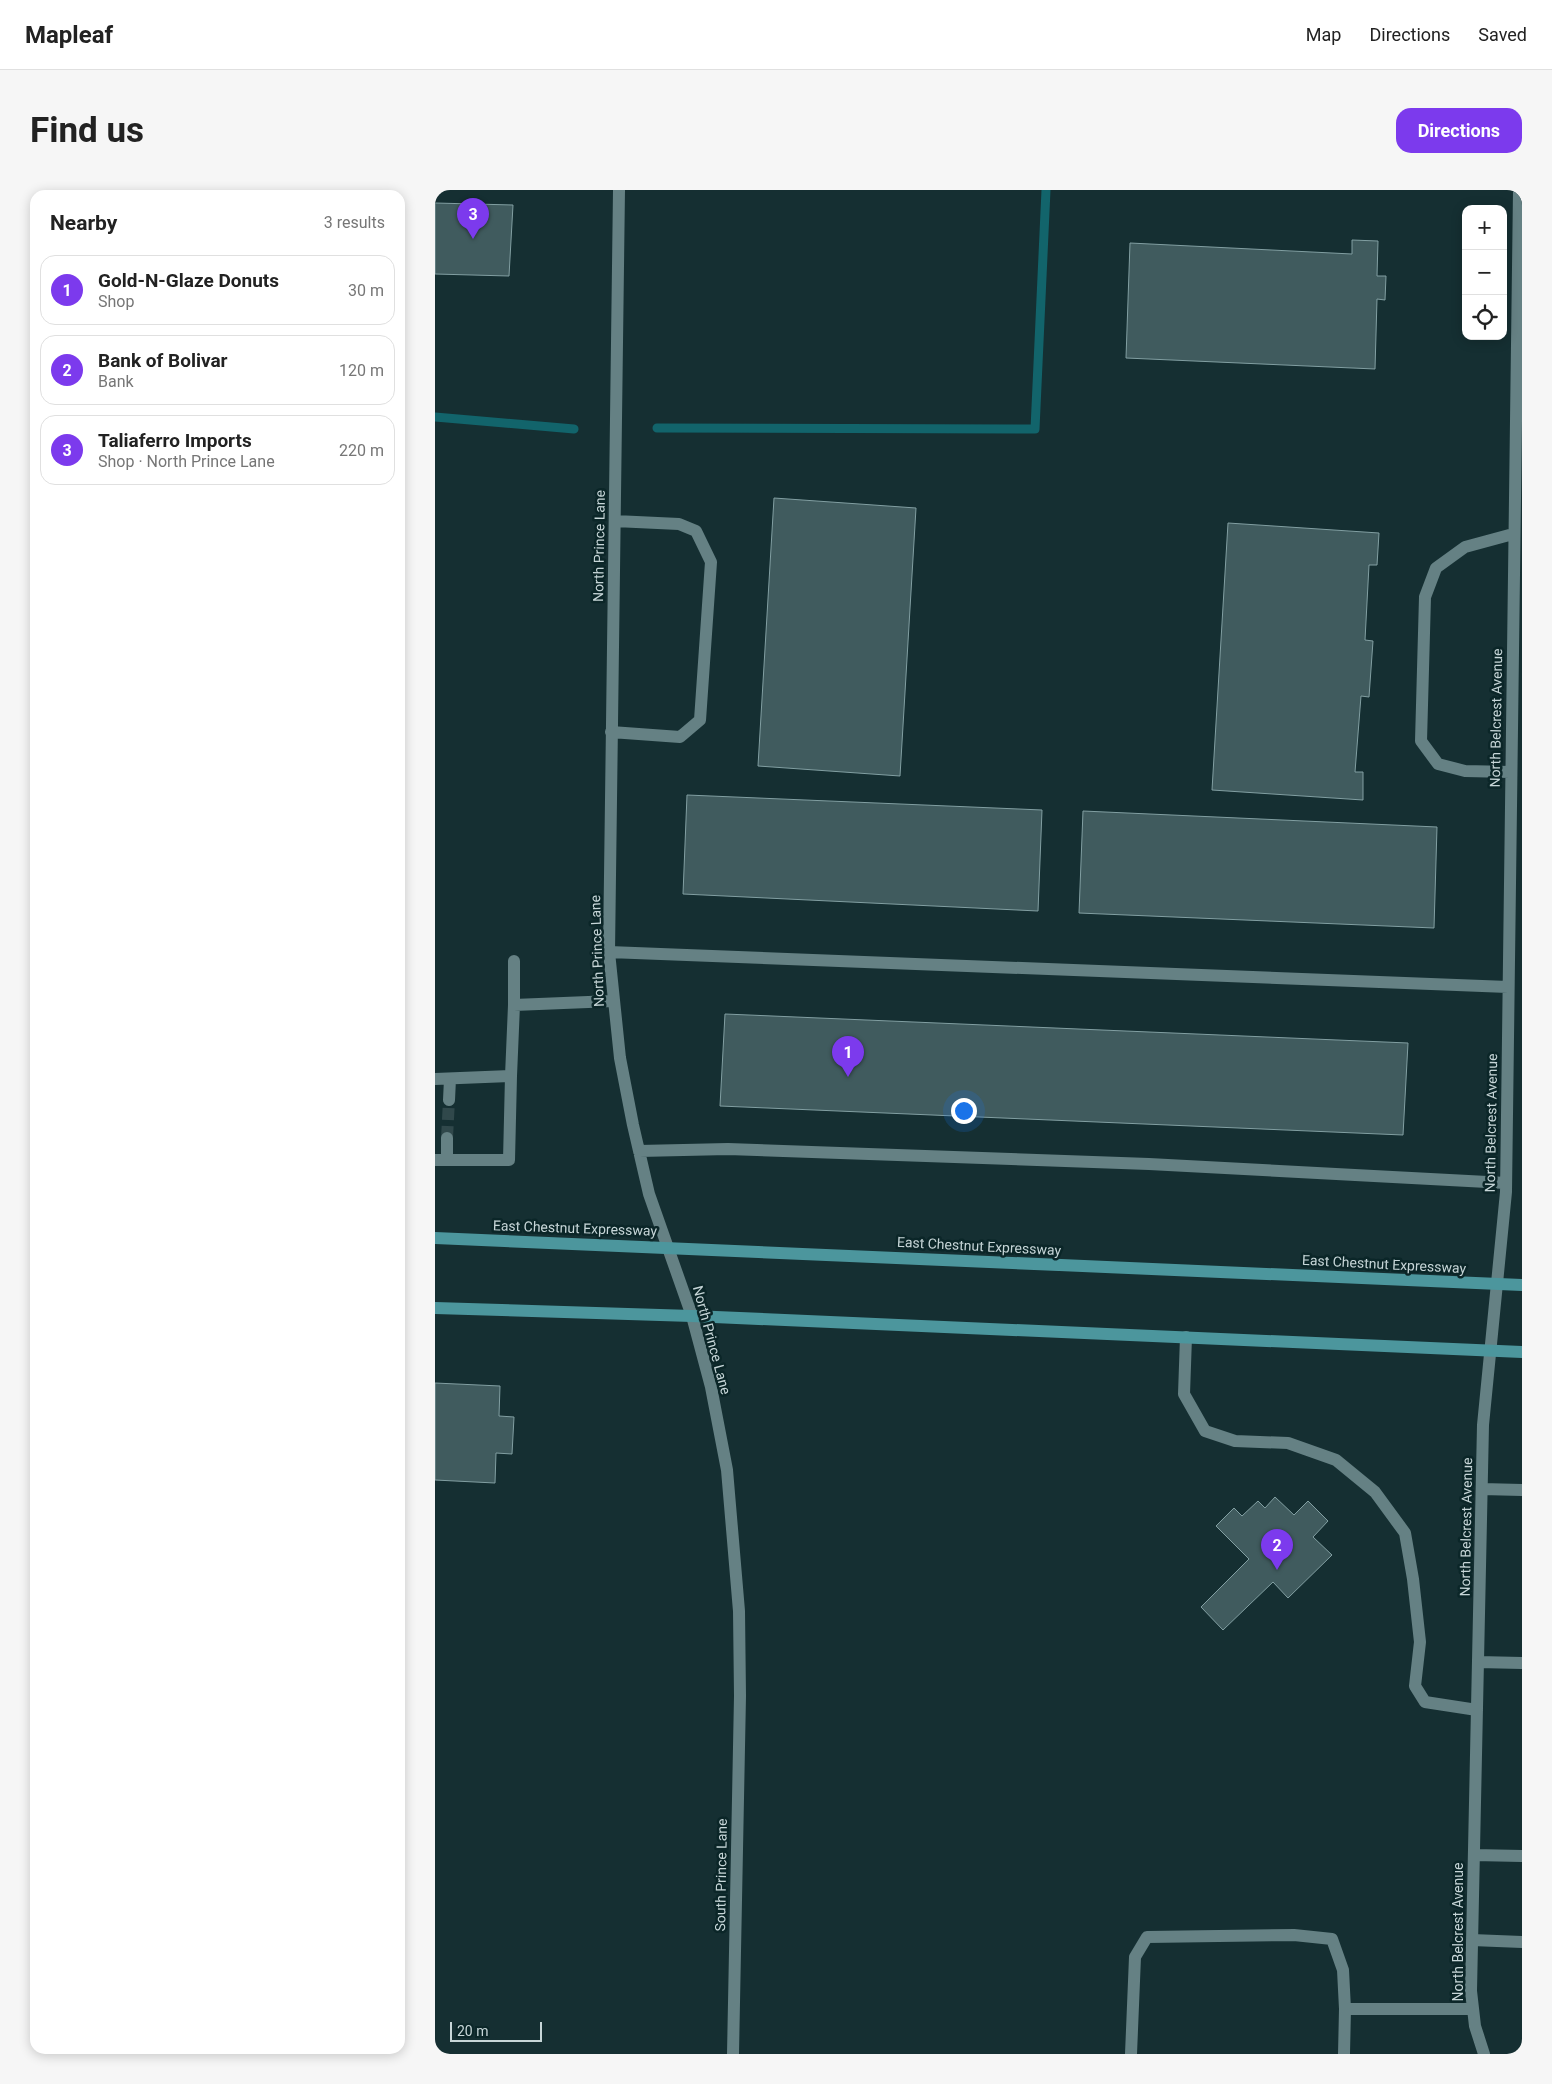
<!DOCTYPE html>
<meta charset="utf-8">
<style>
:root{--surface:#fff;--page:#f6f6f6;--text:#222;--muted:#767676;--line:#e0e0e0;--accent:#7c3aed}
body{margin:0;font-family:Roboto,sans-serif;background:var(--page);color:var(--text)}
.controls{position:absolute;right:15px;top:15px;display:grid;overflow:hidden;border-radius:10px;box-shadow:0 2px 12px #0003}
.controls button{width:45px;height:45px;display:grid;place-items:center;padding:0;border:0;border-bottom:1px solid var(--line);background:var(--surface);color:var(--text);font:25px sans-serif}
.scale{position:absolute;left:15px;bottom:12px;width:92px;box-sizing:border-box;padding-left:5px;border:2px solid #c7d6d8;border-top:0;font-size:14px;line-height:18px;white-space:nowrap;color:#c7d6d8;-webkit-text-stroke:4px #0b2628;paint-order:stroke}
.you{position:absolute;left:528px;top:920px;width:18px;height:18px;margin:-12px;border:4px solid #fff;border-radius:50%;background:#1a73e8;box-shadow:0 0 0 8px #1a73e833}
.badge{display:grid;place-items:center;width:32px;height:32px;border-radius:50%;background:var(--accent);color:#fff;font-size:16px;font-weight:700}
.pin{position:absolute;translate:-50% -41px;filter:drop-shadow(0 1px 2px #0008)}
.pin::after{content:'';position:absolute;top:26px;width:18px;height:15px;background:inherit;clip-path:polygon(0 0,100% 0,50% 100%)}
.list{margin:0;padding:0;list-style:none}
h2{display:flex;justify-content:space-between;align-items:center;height:65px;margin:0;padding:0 20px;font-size:21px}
h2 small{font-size:16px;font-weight:400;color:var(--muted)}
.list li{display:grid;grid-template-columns:32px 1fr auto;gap:15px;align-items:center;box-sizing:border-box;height:70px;margin:0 10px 10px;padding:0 10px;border:1px solid var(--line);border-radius:15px}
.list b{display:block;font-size:19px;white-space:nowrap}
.list p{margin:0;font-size:16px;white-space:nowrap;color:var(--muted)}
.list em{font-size:16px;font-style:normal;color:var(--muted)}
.icon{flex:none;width:28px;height:28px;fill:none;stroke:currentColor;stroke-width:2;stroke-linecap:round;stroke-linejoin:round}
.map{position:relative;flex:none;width:1087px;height:1864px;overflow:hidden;border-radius:15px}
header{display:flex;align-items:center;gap:30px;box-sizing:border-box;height:70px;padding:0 25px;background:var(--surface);border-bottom:1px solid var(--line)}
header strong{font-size:24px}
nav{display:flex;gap:28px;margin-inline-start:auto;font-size:18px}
.intro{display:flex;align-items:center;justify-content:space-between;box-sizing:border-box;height:120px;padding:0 30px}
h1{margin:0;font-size:35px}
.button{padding:12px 22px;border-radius:15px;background:var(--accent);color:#fff;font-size:18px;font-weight:700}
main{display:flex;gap:30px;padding:0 30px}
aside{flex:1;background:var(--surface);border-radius:15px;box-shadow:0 2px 12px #0003}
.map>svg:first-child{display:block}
</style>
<header>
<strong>Mapleaf</strong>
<nav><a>Map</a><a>Directions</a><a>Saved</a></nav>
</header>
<div class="intro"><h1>Find us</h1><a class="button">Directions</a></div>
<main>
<aside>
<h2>Nearby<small>3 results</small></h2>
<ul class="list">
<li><span class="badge">1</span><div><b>Gold-N-Glaze Donuts</b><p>Shop</p></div><em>30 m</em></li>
<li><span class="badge">2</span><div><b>Bank of Bolivar</b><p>Bank</p></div><em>120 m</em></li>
<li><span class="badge">3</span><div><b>Taliaferro Imports</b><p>Shop · North Prince Lane</p></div><em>220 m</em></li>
</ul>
</aside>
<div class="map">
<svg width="1087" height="1864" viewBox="0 0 1087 1864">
<rect width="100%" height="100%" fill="#152f32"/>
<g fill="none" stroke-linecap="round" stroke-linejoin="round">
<path stroke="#12646b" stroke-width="9" d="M0,227L139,239
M222,238L600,239L611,0"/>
</g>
<path fill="#405b5e" stroke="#829fa2" d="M0,13L78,15L74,86L0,84Z
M917,50L943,51L942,86H951L950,110L942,109L940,179L691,168L695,53L917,64Z
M339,308L481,318L465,586L323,576Z
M793,333L944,343L942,375H934L930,450L938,451L934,507L926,506L920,582H928V610L777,600Z
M252,605L607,620L603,721L248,704Z
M648,621L1002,637L999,738L644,723Z
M290,824L973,853L968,945L285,916Z
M0,1193L65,1196L64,1226L79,1227L77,1264L61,1263L60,1293L0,1290Z
M840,1307L859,1325L873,1311L893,1331L878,1347L897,1365L853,1408L838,1392L788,1440L766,1417L814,1369L781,1336L799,1318L807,1326L823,1311L830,1318Z"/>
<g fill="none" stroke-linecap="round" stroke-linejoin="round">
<path stroke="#30484b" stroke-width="12" stroke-dasharray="12 6" stroke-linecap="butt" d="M12,948L14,910"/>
<path stroke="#658184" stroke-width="12" d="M184,0L174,762L185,868L198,935L214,1004L257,1126L276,1197L292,1280L304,1421L305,1506L298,1864
M176,542L245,547L265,530L276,372L261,341L244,334L180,331
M1075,582L1030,581L1003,574L986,551L990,407L1001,378L1030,357L1078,344
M174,762L1073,797
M79,771V815
M0,889L76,886L79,815L178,811
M14,910L15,889
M204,961L293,959L714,974L1071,993
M0,970H74L76,886
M12,970V948
M751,1147L749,1204L770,1241L800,1251L853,1253L901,1270L940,1302L970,1343L978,1389L985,1452L980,1496L990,1512L1042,1520
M1047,1299L1087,1300
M1043,1472L1087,1473
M1039,1665L1087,1666
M1037,1750L1087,1752
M696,1864L700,1767L712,1747L859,1745L897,1749L908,1780L910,1819H1038
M909,1864L910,1819
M1049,1864L1040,1836L1036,1801L1048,1235L1071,1002L1084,0"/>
<path stroke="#4c969d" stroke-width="12" d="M0,1048L1087,1095
M0,1118L257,1126L1087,1162"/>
</g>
<g text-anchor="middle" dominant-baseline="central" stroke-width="5" stroke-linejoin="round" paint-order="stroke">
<g font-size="14" fill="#c7d6d8" stroke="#0b2628">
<text transform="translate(164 356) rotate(-89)">North Prince Lane</text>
<text transform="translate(1061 528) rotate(-89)">North Belcrest Avenue</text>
<text transform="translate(162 761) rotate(-92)">North Prince Lane</text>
<text transform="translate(1056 933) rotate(-89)">North Belcrest Avenue</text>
<text transform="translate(140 1038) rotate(2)">East Chestnut Expressway</text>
<text transform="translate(544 1056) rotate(3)">East Chestnut Expressway</text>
<text transform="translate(949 1074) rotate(3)">East Chestnut Expressway</text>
<text transform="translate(277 1150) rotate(75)">North Prince Lane</text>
<text transform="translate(1031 1337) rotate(-89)">North Belcrest Avenue</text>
<text transform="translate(286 1685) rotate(-89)">South Prince Lane</text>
<text transform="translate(1023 1742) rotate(-90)">North Belcrest Avenue</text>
</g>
</g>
</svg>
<div class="controls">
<button>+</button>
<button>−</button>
<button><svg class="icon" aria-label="locate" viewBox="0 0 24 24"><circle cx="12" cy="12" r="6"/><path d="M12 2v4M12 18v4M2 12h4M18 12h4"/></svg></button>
</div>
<div class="scale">20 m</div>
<div class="you"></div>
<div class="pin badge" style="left:413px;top:887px">1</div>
<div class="pin badge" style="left:842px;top:1380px">2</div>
<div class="pin badge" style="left:38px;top:49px">3</div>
</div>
</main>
